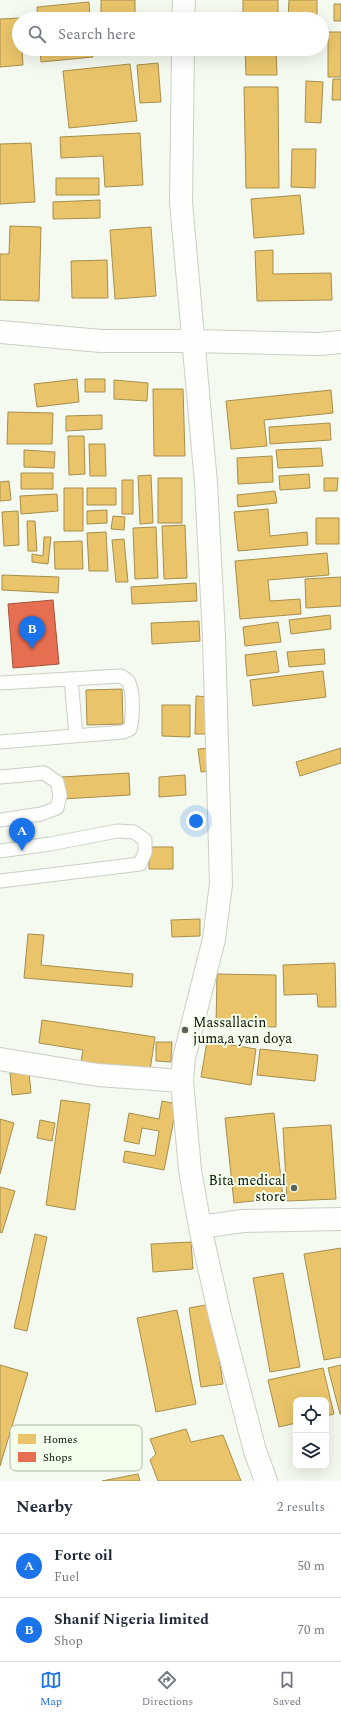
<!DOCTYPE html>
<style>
:root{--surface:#fff;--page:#f2f2f3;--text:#1f2937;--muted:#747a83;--line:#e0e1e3;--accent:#1a73e8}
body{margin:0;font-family:Spectral,serif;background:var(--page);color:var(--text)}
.controls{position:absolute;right:12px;bottom:12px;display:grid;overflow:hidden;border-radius:8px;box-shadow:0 4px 16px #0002}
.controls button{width:36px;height:36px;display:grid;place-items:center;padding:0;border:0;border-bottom:1px solid var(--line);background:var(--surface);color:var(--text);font:20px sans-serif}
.you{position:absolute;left:196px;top:821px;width:14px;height:14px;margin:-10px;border:3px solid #fff;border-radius:50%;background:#1a73e8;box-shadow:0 0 0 6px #1a73e833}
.badge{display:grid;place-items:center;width:26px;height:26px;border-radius:50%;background:var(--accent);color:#fff;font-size:13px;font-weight:700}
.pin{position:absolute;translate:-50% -33px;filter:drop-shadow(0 1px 2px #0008)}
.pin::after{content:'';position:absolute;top:21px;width:14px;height:12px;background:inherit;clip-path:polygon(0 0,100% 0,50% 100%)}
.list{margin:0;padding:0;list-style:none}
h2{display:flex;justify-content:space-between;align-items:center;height:52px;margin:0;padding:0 16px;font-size:17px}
h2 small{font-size:13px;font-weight:400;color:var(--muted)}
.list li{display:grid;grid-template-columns:26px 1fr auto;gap:12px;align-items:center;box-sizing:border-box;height:64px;padding:0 16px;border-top:1px solid var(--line)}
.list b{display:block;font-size:15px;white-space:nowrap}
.list p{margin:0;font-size:13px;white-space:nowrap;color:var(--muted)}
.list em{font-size:13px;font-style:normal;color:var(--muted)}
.icon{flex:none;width:22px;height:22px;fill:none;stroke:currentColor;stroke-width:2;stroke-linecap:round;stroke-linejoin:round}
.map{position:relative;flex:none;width:341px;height:1481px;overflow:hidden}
.search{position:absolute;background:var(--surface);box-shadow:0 4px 16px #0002;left:12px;right:12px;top:12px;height:44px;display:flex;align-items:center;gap:10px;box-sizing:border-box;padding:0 14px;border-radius:22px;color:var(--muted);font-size:15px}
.sheet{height:180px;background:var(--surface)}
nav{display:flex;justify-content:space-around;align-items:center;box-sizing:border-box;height:56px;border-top:1px solid var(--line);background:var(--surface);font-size:11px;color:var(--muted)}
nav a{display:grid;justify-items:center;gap:2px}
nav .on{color:var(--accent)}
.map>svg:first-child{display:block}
</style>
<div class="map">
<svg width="341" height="1481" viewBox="0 0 341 1481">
<rect width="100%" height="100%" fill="#f5faf0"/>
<path fill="#e9c46a" stroke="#a68e4c" d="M101,0H135V19H101Z
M243,0H278V19H243Z
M289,0H317V19H288Z
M89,2L90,19H74V18L38,19L37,7Z
M334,4H341V21H334Z
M20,18L19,49H22L23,65L0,67V19Z
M328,32H341V77H328Z
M40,49H93V57L41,62Z
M100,49H135V52L100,51Z
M245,49H276L277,75H246Z
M158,63L161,102L140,103L137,65Z
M130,64L137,121L69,128L63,71Z
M333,79H341V100H332Z
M306,81L323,82L321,123L305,122Z
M244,87H278L279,188H246Z
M140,133L143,185L105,187L103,156L61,158L60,137Z
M31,143L35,202L0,204V144Z
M292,149H316L315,188L291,187Z
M56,178H99V195H56Z
M300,195L304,234L254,238L251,199Z
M100,200V218L53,219V202Z
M10,226L41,227L39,301L0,300V254H9Z
M151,227L156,296L115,299L110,230Z
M273,250V274L331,273L332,300L257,301L255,251Z
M107,260L108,298H72L71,261Z
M77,379L79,402L37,407L34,384Z
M85,379H105V392H85Z
M114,380L148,383L147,401L114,399Z
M153,389H183L185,456H154Z
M331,390L333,413L264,420L267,446L231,449L226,401Z
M8,412L53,413L52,444H7Z
M102,415V429L66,431V416Z
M330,423L331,440L270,444L269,427Z
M68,436H84L85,474L69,475Z
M89,444H105L106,476H90Z
M321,448L323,466L278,468L276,450Z
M24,450L55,452L54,468L24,467Z
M272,456L273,482L238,484L237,458Z
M21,473H53V489H21Z
M309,474L310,488L280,490L279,476Z
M151,475L153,523L140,524L138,476Z
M158,478H182V523H158Z
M324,478H338L337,491H324Z
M122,480H133V514H122Z
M9,481L11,500L0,501V482Z
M64,488H83V531H64Z
M87,488H116V505H87Z
M275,491L277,503L238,507L237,495Z
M57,494L58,511L21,514L20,496Z
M268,509L270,536L307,532L308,545L238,551L234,512Z
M107,510V523L87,524V511Z
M18,511L19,545L4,546L2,512Z
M113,516L125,517L124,530L111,529Z
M316,518H339V544H316Z
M27,521H35L37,551H28Z
M185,525L187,578L164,579L162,526Z
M156,527L158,578L135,579L133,528Z
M106,532L108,571H89L87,533Z
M44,537H51L48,564L32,562V554L43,556Z
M124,539L128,582H116L112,540Z
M82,541L83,569H55L54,542Z
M327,553L329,575L268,580L270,601L300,599L301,614L240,619L235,561Z
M2,575L59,577L58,593L2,590Z
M341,577V606L306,608L305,579Z
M196,583L197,601L132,604L131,587Z
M330,615L331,629L291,634L289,620Z
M199,621L200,641L152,644L151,623Z
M278,622L281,642L245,646L243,627Z
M324,649L325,664L289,667L287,652Z
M276,651L279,672L247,676L245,655Z
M323,671L326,697L253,706L250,680Z
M122,689L123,724L87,725L86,690Z
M196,696L210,697L209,734H195Z
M162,705H190V737L162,736Z
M210,748L213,771L201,772L198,749Z
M341,748V763L300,776L296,762Z
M129,773L130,795L63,799L61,777Z
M185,775L186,795L159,797V777Z
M149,847H173V869H149Z
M200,919V936L172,937L171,920Z
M28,934L44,935L41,965L133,974L132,987L24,978Z
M335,963L336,1007H318L317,994L284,995L283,965Z
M217,974L276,975V1027L216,1026Z
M42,1020L155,1037L149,1077L80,1067L83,1050L39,1043Z
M207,1041L256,1049L251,1085L201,1077Z
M156,1042H172L171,1062L156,1061Z
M260,1049L318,1055L315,1081L257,1075Z
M29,1072L31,1093L12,1095L10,1073Z
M61,1100L90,1104L75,1210L46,1205Z
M162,1101L177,1104L164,1170L123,1162L125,1151L155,1156L159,1131L142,1128L139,1144L124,1141L129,1113L159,1119Z
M274,1113L283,1198L234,1203L225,1118Z
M0,1119L14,1123L0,1174Z
M40,1120L55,1123L52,1141L37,1138Z
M331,1125L336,1199L287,1201L283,1128Z
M0,1187L15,1191L2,1233L0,1232Z
M35,1234L47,1237L27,1331L14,1328Z
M191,1242L193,1269L153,1272L151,1244Z
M341,1248V1357L324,1360L304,1254Z
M283,1273L300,1367L270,1372L253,1278Z
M211,1304L223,1384L201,1387L189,1308Z
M177,1310L196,1404L156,1412L137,1318Z
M0,1365L28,1373L0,1466Z
M341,1365V1414H340L328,1368Z
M323,1368L334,1414L326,1416V1400H296V1423L279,1427L268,1380Z
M186,1429L191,1442L223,1435L241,1481H158L150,1460L156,1454L150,1439Z
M138,1474L140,1481H102Z"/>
<path fill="#e76f51" stroke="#a4523a" d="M53,600L59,664L13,668L8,604Z"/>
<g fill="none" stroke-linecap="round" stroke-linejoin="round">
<g stroke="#cacfc5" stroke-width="15">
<path id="service" d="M71,679L76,736
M0,683L121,676C124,678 126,679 128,681C134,690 133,719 130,729L123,732L0,742
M0,777L44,773L57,782L60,795L57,808L41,814L0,820
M0,851L50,844L117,831L134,832L145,840V852L140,864L0,881"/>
</g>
<g stroke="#cacfc5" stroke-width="24">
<path id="minor" d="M183,19L184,0
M183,49L181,202L206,483L214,637L221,884L214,939L184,1058L182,1081L190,1170L200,1227L220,1316L255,1451L266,1481
M0,332L101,341H194L318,344L341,342
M0,1059L98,1075L182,1081
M200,1227L243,1221L341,1219"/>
</g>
<use href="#service" stroke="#fefefd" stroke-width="13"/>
<use href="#minor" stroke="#fefefd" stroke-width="22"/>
</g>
<g fill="#5c6157" stroke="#f4ffeb" stroke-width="1.5">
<circle cx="185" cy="1030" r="4"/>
<circle cx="294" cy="1188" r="4"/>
</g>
<g text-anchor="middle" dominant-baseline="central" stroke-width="4" stroke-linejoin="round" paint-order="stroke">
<g font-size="14" fill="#090f05" stroke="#f4ffeb" text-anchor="start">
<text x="193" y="1022">Massallacin<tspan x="193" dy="16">juma,a yan doya</tspan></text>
<text x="286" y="1180" text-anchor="end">Bita medical<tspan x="286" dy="16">store</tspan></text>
</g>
</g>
<rect x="10" y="1425" width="132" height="46" rx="6" fill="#f4ffeb" stroke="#aeb7a6" stroke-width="1"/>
<rect x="18" y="1434" width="18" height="10" fill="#e9c46a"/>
<rect x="18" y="1452" width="18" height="10" fill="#e76f51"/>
<g font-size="11" fill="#090f05">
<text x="43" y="1443">Homes</text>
<text x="43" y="1461">Shops</text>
</g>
</svg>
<div class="controls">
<button><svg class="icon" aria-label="locate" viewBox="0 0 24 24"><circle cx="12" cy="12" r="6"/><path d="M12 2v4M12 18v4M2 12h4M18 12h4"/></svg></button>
<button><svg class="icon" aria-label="layers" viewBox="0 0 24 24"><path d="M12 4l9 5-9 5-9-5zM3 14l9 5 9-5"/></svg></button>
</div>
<div class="you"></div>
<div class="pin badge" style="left:22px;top:851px">A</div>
<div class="pin badge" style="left:32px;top:649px">B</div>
<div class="search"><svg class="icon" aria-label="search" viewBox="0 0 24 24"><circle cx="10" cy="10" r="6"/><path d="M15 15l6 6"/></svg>Search here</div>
</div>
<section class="sheet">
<h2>Nearby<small>2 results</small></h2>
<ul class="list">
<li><span class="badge">A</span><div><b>Forte oil</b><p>Fuel</p></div><em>50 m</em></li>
<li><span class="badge">B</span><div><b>Shanif Nigeria limited</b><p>Shop</p></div><em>70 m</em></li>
</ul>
</section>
<nav>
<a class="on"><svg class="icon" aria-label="map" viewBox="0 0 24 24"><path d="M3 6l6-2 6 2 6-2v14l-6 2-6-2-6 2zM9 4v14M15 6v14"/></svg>Map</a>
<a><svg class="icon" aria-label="directions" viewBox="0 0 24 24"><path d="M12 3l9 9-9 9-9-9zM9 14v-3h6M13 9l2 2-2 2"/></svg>Directions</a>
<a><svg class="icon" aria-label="saved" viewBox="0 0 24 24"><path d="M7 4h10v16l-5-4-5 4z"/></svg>Saved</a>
</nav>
